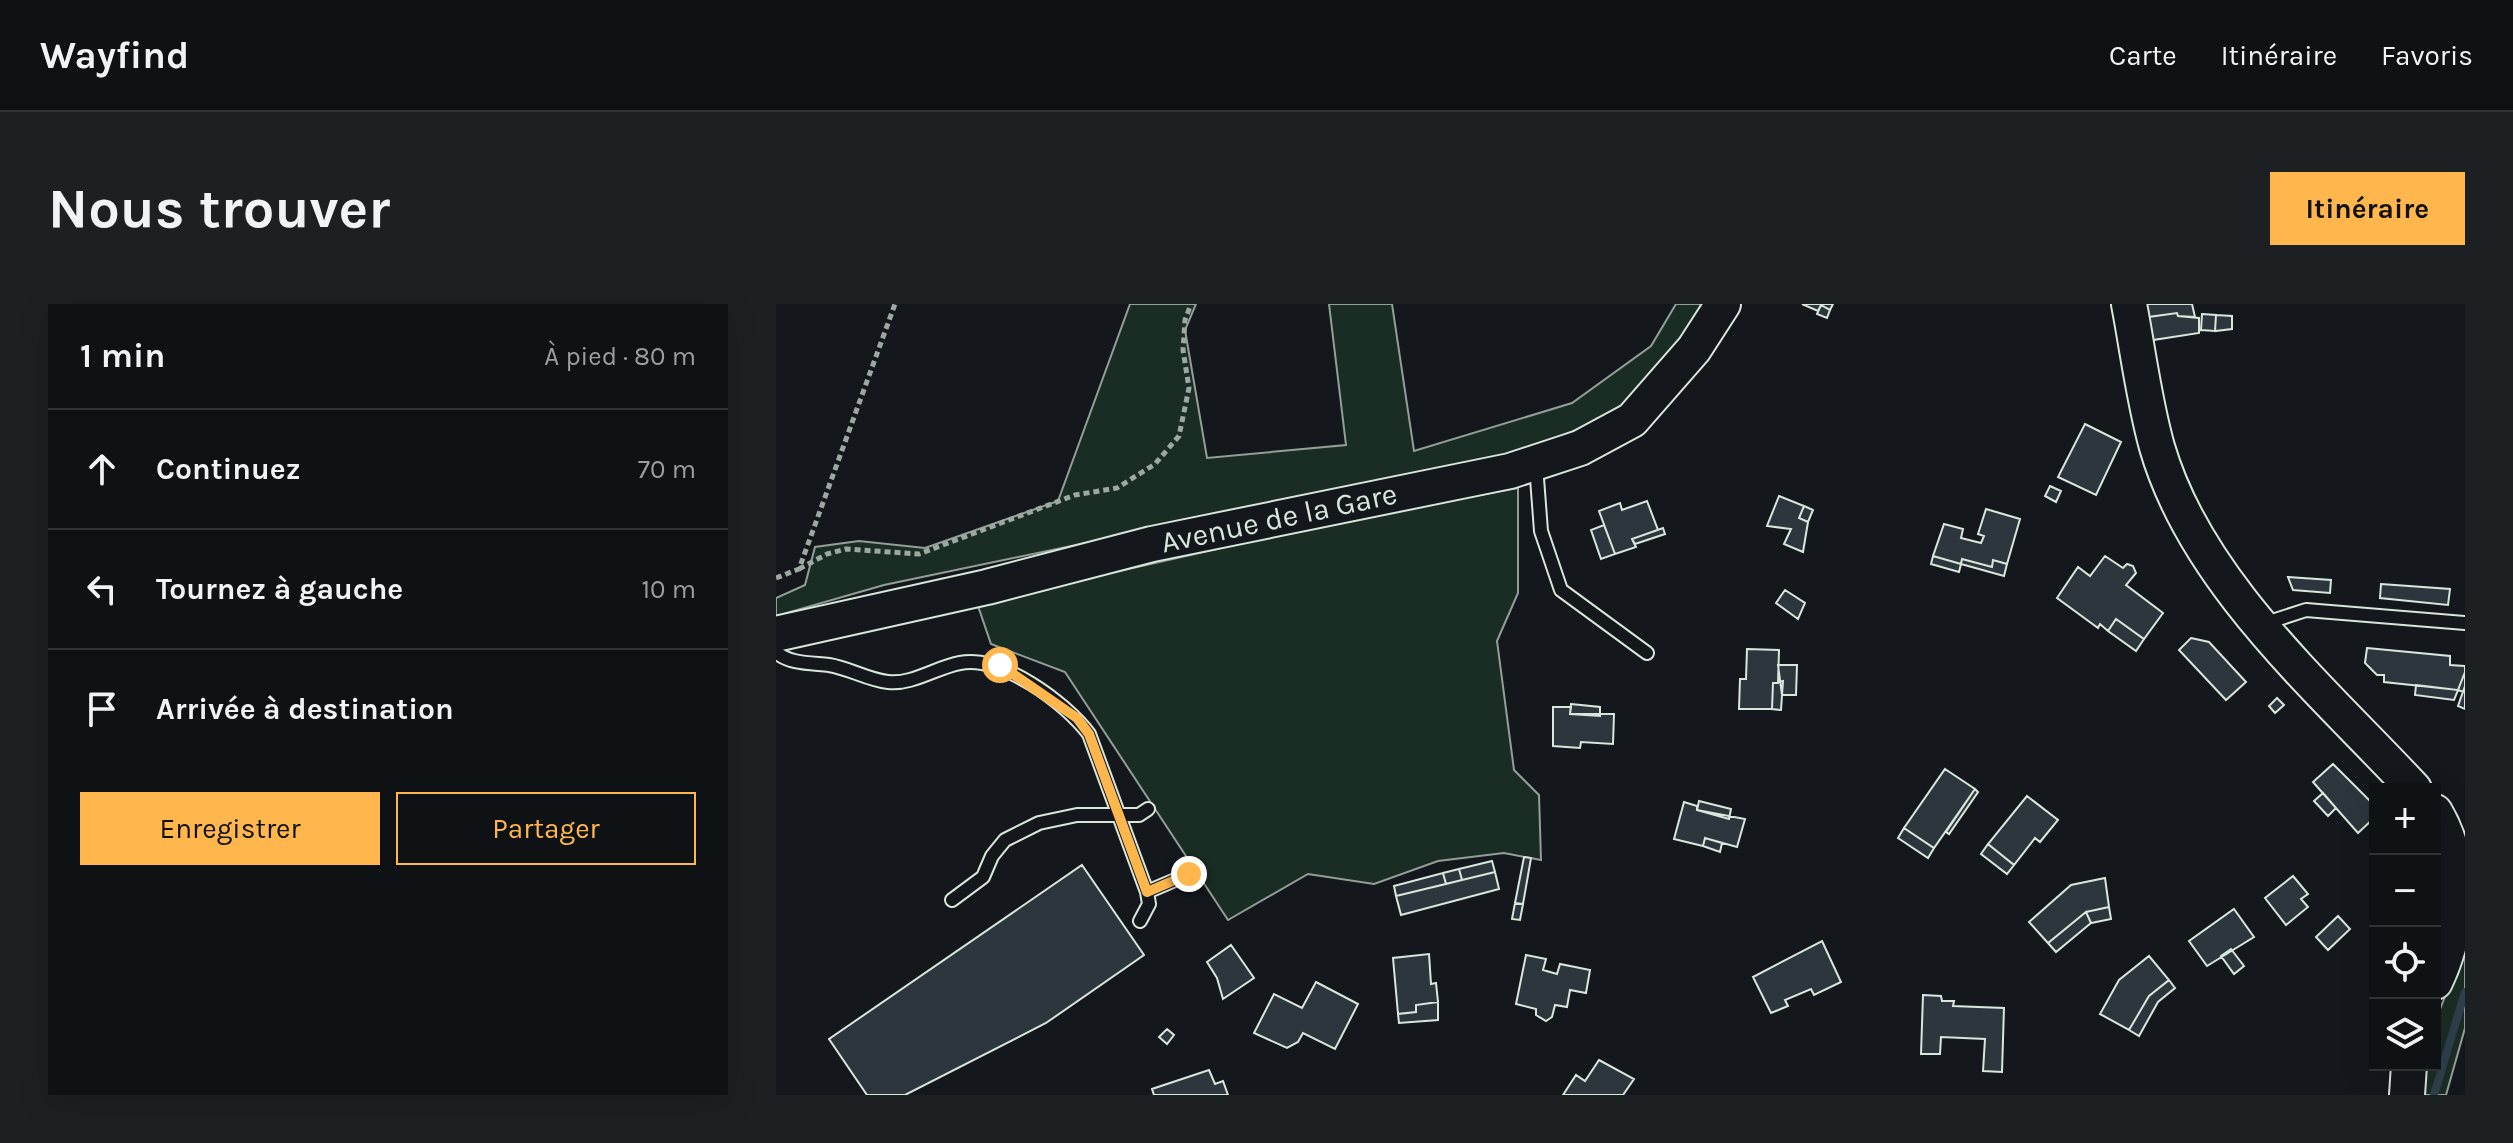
<!DOCTYPE html>
<html lang="fr">
<meta charset="utf-8">
<style>
:root{--surface:#0f1215;--page:#1d2022;--text:#f1f3f6;--muted:#9b9ea0;--line:#2f3234;--accent:#ffb74d}
body{margin:0;font-family:Karla,sans-serif;background:var(--page);color:var(--text)}
.controls{position:absolute;right:24px;bottom:24px;display:grid;overflow:hidden;border-radius:0px;box-shadow:0 8px 32px #0002}
.controls button{width:72px;height:72px;display:grid;place-items:center;padding:0;border:0;border-bottom:2px solid var(--line);background:var(--surface);color:var(--text);font:40px sans-serif}
.stop{position:absolute;width:24px;height:24px;margin:-18px;border:6px solid #ffb74d;border-radius:50%;background:#fff}
.stop.end{background:#ffb74d;border-color:#fff;box-shadow:0 2px 8px #0008}
.list{margin:0;padding:0;list-style:none}
h2{display:flex;justify-content:space-between;align-items:center;height:104px;margin:0;padding:0 32px;font-size:34px}
h2 small{font-size:26px;font-weight:400;color:var(--muted)}
.list li{display:grid;grid-template-columns:52px 1fr auto;gap:24px;align-items:center;box-sizing:border-box;height:120px;padding:0 32px;border-top:2px solid var(--line)}
.list b{display:block;font-size:30px;white-space:nowrap}
.list em{font-size:26px;font-style:normal;color:var(--muted)}
.actions{display:flex;gap:16px;padding:24px 32px}
.actions a{flex:1;padding:18px 0;border:2px solid var(--accent);border-radius:0px;text-align:center;font-size:28px;color:var(--accent)}
.actions .main{background:var(--accent);color:#111}
.icon{flex:none;width:44px;height:44px;fill:none;stroke:currentColor;stroke-width:2;stroke-linecap:round;stroke-linejoin:round}
.map{position:relative;flex:none;width:1689px;height:791px;overflow:hidden;border-radius:0px}
header{display:flex;align-items:center;gap:48px;box-sizing:border-box;height:112px;padding:0 40px;background:var(--surface);border-bottom:2px solid var(--line)}
header strong{font-size:38px}
nav{display:flex;gap:44px;margin-inline-start:auto;font-size:28px}
.intro{display:flex;align-items:center;justify-content:space-between;box-sizing:border-box;height:192px;padding:0 48px}
h1{margin:0;font-size:56px}
.button{padding:20px 36px;border-radius:0px;background:var(--accent);color:#111;font-size:28px;font-weight:700}
main{display:flex;gap:48px;padding:0 48px}
aside{flex:1;background:var(--surface);border-radius:0px;box-shadow:0 8px 32px #0002}
.map>svg:first-child{display:block}
</style>
<header>
<strong>Wayfind</strong>
<nav><a>Carte</a><a>Itinéraire</a><a>Favoris</a></nav>
</header>
<div class="intro"><h1>Nous trouver</h1><a class="button">Itinéraire</a></div>
<main>
<aside>
<h2>1 min<small>À pied · 80 m</small></h2>
<ul class="list">
<li><svg class="icon" aria-label="ahead" viewBox="0 0 24 24"><path d="M12 20V5M6 11l6-6 6 6"/></svg><div><b>Continuez</b></div><em>70 m</em></li>
<li><svg class="icon" aria-label="left" viewBox="0 0 24 24"><path d="M17 20v-9H6M10 6l-5 5 5 5"/></svg><div><b>Tournez à gauche</b></div><em>10 m</em></li>
<li><svg class="icon" aria-label="arrive" viewBox="0 0 24 24"><path d="M6 21V4h12l-3 4 3 4H6"/></svg><div><b>Arrivée à destination</b></div></li>
</ul>
<div class="actions"><a class="main">Enregistrer</a><a>Partager</a></div>
</aside>
<div class="map">
<svg width="1689" height="791" viewBox="0 0 1689 791">
<rect width="100%" height="100%" fill="#14181c"/>
<path fill="#1a2d24" stroke="#939e99" stroke-width="2" d="M354,0H420L409,26L431,154L570,141L553,0H616L638,147L796,99L875,42L900,0H933L878,81L831,114L741,149L108,281L0,312V294L29,281L39,243L83,237L149,244L282,197Z
M742,184V289L721,337L738,466L763,491L765,556L728,549L662,557L598,580L532,570L452,616L289,368L215,340L201,299L570,216Z
M1689,642V724L1670,791H1646L1649,761H1659V718Z"/>
<g fill="none" stroke-linecap="round" stroke-linejoin="round">
<path stroke="#2f3f4d" stroke-width="8" d="M1658,791L1689,688"/>
</g>
<path fill="#2c363c" stroke="#d8e6dc" stroke-width="2" d="M1026,0H1057L1054,6L1045,1L1042,7Z
M1370,0H1416L1419,13L1402,12L1401,9L1372,13Z
M1045,1L1054,6L1051,14L1041,10Z
M1401,9L1402,12L1423,14V29L1377,36L1372,13Z
M1426,10L1440,11L1439,27L1425,26Z
M1440,11L1456,12V25L1439,27Z
M1309,120L1345,138L1320,191L1282,173Z
M1274,182L1285,187L1280,198L1269,192Z
M1003,192L1028,202L1023,214L1032,218L1027,248L1008,240L1015,225L991,222Z
M871,197L882,226L856,235L860,243L839,250L823,207L844,199L846,206Z
M1028,202L1037,206L1032,218L1023,214Z
M1210,205L1244,215L1231,260L1217,256L1216,263L1186,255L1185,260L1157,252L1168,220L1187,225L1185,234L1205,239L1208,232L1202,230Z
M828,221L839,250L825,255L815,226Z
M887,224L889,230L859,240L856,235Z
M1157,252L1185,260L1183,268L1155,260Z
M1329,252L1347,264L1351,260L1357,262L1360,269L1350,281L1387,309L1368,335L1340,315L1332,327L1324,320L1322,324L1281,294L1302,263L1314,272Z
M1186,255L1216,263L1217,256L1231,260L1228,272L1185,260Z
M1512,273L1555,276L1554,289L1517,286Z
M1605,280L1674,285L1672,301L1604,294Z
M1009,286L1029,299L1022,315L1000,299Z
M1340,315L1368,335L1360,347L1332,327Z
M1415,334L1433,338L1470,378L1450,396L1403,346Z
M1591,344L1674,352V361L1689,362V368L1682,386L1608,378V371H1601L1589,359Z
M971,345L1003,346L1002,379H997L996,405H963L964,375H970Z
M1002,361H1021L1020,391H1006Z
M1689,368V382L1687,388L1682,386Z
M1007,377L1005,406L996,405L997,379Z
M1640,381L1682,386L1678,396L1639,391Z
M1689,382V405L1682,402Z
M1501,394L1508,401L1499,409L1493,402Z
M795,400L824,403V412L794,410Z
M777,403H795L794,410H838L837,440L805,438L804,444L777,442Z
M1557,460L1599,502V513L1582,529L1537,478Z
M1169,465L1199,485L1158,544L1128,524Z
M1199,485L1202,488L1173,530L1170,528Z
M1547,489L1560,504L1552,512L1538,497Z
M1251,492L1282,516L1264,538L1259,534L1238,561L1212,540Z
M923,497L955,505L953,515L921,506Z
M908,498L921,502V506L969,515L961,543L929,534L927,542L898,535Z
M1128,524L1158,544L1152,554L1122,534Z
M929,534L946,539L944,548L927,542Z
M1212,540L1238,561L1231,570L1205,550Z
M748,553L755,554L747,600L739,599Z
M716,557L719,568L686,576L683,565Z
M306,561L368,651L270,719L129,791H91L53,735Z
M683,565L686,576L670,580L667,569Z
M719,568L723,585L625,611L620,592Z
M667,569L670,580L620,592L618,582Z
M1517,572L1532,590L1525,595L1532,603L1510,621L1489,594Z
M1329,574L1333,603L1310,608L1272,639L1253,618L1295,581Z
M739,599L747,600L744,616L736,615Z
M1333,603L1335,615L1315,619L1310,608Z
M1458,605L1478,633L1431,662L1413,637Z
M1310,608L1315,619L1280,648L1272,639Z
M1562,612L1574,625L1552,646L1540,633Z
M1046,637L1065,678L1038,691L1035,685L1009,696L1012,702L995,709L977,673Z
M455,641L478,674L447,695L441,674L431,658Z
M1455,645L1468,662L1458,670L1445,652Z
M653,650L655,680L660,679L662,698L640,701V708L622,710L617,654Z
M750,651L770,655L767,666L781,670L784,660L814,666L810,689L794,686L791,703L779,701L776,713L770,717L760,711V705L740,700Z
M1373,652L1393,676L1373,692L1353,726L1324,710L1343,676Z
M1393,676L1399,684L1382,698L1363,732L1353,726L1373,692Z
M540,678L582,700L559,745L527,729L522,738L511,744L478,729L498,690L526,704Z
M1147,691L1165,692L1166,697H1178L1177,702L1228,704L1226,768L1207,767L1209,735L1165,733L1164,750H1145Z
M662,698V716L623,719L622,710L640,708V701Z
M391,725L398,731L391,740L383,733Z
M823,756L858,775L847,791H787L800,771L809,777Z
M433,766L439,780L447,777L452,791H378L376,785Z"/>
<g fill="none" stroke-linecap="round" stroke-linejoin="round">
<g stroke="#d8e6dc" stroke-width="16">
<path id="lane" d="M760,161L765,227L785,286L871,349
M1487,320L1530,306L1689,319
M0,348C13,360 35,359 53,361C73,364 92,376 112,378C136,381 161,363 184,359C225,351 289,398 313,430L371,588L373,600L364,617
M371,588L413,570
M176,596L207,573L216,552L229,536L263,519L301,511H363L372,505"/>
</g>
<g stroke="#d8e6dc" stroke-width="38">
<path id="secondary" d="M1353,0C1362,47 1368,97 1381,143C1420,278 1545,385 1638,485
M0,330L211,283L376,240L734,167L804,144L856,116L918,45L947,0
M1659,508C1689,558 1685,623 1659,678
M1631,791L1633,761"/>
</g>
<path stroke="#9da8a2" stroke-width="5" stroke-dasharray="6 4" stroke-linecap="butt" d="M23,265L51,250L70,245L143,250L299,191L341,184L379,160L403,132L413,84L407,46L409,16L415,0
M0,274L23,265L119,0"/>
<use href="#lane" stroke="#14181c" stroke-width="12"/>
<use href="#secondary" stroke="#14181c" stroke-width="34"/>
</g>
<g fill="none" stroke-linecap="round" stroke-linejoin="round">
<path stroke="#ffb74d" stroke-width="10" d="M224,361L301,414L313,430L371,588L413,570"/>
</g>
<g text-anchor="middle" dominant-baseline="central" stroke-width="6" stroke-linejoin="round" paint-order="stroke">
<g font-size="30" fill="#d8e6dc" stroke="#14181c">
<text transform="translate(503 214) rotate(-12)">Avenue de la Gare</text>
</g>
</g>
</svg>
<div class="controls">
<button>+</button>
<button>−</button>
<button><svg class="icon" aria-label="locate" viewBox="0 0 24 24"><circle cx="12" cy="12" r="6"/><path d="M12 2v4M12 18v4M2 12h4M18 12h4"/></svg></button>
<button><svg class="icon" aria-label="layers" viewBox="0 0 24 24"><path d="M12 4l9 5-9 5-9-5zM3 14l9 5 9-5"/></svg></button>
</div>
<div class="stop" style="left:224px;top:361px"></div>
<div class="stop end" style="left:413px;top:570px"></div>
</div>
</main>
